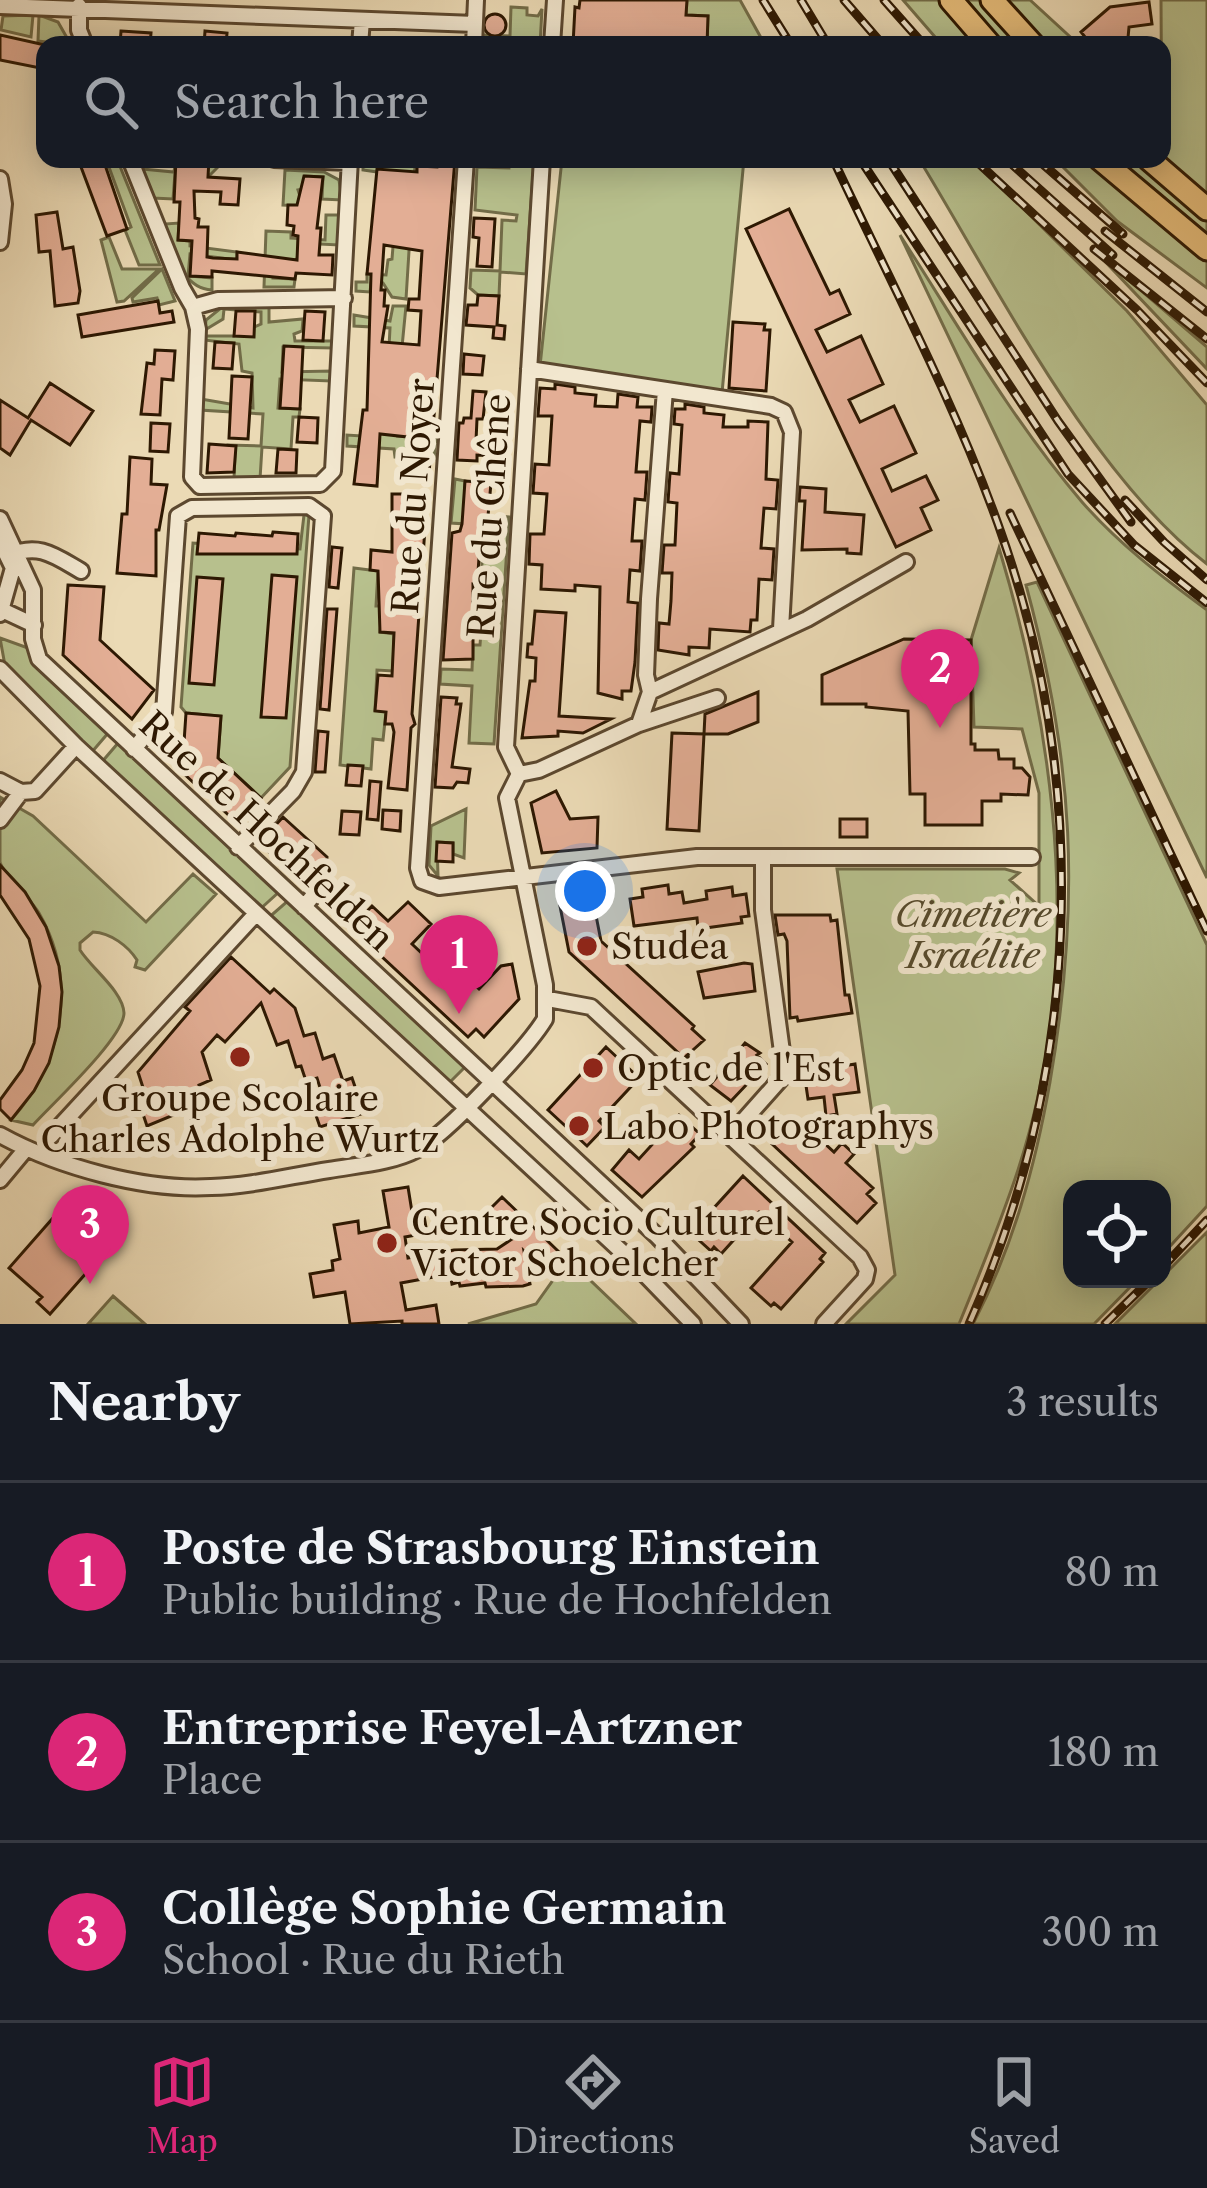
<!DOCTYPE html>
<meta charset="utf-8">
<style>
:root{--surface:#171b24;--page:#20242c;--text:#f1f3f6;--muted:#9ea1a6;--line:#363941;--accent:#db2777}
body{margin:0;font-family:"Libre Caslon Text",serif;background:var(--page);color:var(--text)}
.controls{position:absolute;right:36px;bottom:36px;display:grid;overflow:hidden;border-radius:24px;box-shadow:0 6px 30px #0003}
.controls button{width:108px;height:108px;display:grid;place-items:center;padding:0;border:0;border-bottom:3px solid var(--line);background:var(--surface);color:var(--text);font:60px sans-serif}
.you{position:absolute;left:585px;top:891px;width:42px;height:42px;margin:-30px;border:9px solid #fff;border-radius:50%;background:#1a73e8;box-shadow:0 0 0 18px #1a73e833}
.badge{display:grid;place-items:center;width:78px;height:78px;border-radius:50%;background:var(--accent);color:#fff;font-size:39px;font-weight:700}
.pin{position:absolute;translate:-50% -99px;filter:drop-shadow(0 3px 6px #0008)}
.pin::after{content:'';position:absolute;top:63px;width:42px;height:36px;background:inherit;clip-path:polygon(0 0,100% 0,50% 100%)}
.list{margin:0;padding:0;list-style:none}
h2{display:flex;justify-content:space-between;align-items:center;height:156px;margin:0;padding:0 48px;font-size:51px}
h2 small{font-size:39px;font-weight:400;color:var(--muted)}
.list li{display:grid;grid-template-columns:78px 1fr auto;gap:36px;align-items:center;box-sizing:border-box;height:180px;padding:0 48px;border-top:3px solid var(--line)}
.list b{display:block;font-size:45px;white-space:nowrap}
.list p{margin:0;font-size:39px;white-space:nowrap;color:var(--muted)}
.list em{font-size:39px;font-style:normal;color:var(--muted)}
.icon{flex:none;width:66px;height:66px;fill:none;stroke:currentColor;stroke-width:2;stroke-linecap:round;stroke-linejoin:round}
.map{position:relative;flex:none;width:1207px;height:1324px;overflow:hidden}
.search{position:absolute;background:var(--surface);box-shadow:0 6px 30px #0003;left:36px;right:36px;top:36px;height:132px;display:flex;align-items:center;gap:30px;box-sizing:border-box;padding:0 42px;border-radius:24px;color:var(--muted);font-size:45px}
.sheet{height:696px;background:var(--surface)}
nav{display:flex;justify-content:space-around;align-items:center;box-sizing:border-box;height:168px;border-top:3px solid var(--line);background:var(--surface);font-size:33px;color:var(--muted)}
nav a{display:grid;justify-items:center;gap:6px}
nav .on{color:var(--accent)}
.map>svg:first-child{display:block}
</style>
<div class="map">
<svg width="1207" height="1324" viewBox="0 0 1207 1324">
<rect width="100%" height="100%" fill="#ebdab5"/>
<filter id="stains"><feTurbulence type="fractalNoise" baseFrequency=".00167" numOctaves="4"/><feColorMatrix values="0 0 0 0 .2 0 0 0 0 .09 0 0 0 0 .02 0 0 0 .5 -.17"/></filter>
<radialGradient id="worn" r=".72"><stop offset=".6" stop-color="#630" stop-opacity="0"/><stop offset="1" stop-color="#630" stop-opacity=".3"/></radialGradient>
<path fill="#b7c08d" stroke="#726c48" stroke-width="3" d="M687,0H740L765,45H707L708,16L686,15Z
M903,0H1030L1079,45H942Z
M1161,0H1207V288L1117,221L1055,159H1162Z
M511,7L527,8V15L538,16L542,9L540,45H483L484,35L510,36Z
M33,15L31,37L1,30L3,16Z
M39,15L58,22L71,45L38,41Z
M106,159H117L160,265H139L125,230L131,227Z
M176,159L219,161V166L210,175L175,173L173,199L153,198L142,169L174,172Z
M363,159H425V165H415L412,217L377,172L363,170Z
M510,159H534L526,274L500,272L499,296L478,295L470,288L471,270L500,271L502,220L516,221L517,215L475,210L477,167L509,168Z
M562,159H744L722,393L540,366Z
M919,159H973L1127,311L1207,405V564C1091,475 996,285 919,159Z
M285,170L324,172L339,180L342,200L322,199L323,177L305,176L303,189L298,190L303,206L283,205Z
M326,215H340L339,245L299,243L297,260L274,259L273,278L295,279L294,287H264L266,231L291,232V238L325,240Z
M179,223L178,240L190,241V246L237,252V260L190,254L188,276L212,278V290C180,288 174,249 164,224Z
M394,234L410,235L406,299L392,297L383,283H371L370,292L356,291V282H367V274L386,275L388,260L392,259Z
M900,235C958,325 1012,420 1082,502C1119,544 1162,577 1207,610V878Z
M109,237L122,269H159L124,301L117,302L101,240Z
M1096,252L1207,347V369Z
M162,269L175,301L159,305L157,298L133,302L132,298Z
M269,306V322L303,319L302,331L294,334L295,341H333V348L283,347L282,372L332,371L331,381L280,379L278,408L300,409L299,417H293L291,449L262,447L260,479H234L235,454L228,453V445L261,446L263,414L200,410L201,399L253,408L252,373L242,371L239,344L204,340V336H234L261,324V312L224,309L223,319L205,330L206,320L221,308Z
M393,306H406L402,347H389L390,328L354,326V315L390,321Z
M378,410L397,436L436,438L434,459L395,457L394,449L347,446V435L362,436Z
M455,479L465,481L464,514L509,517L494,744L469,743L472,686L440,684L441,669L472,670L473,645H480L482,619L475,618L477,584L494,580V571L482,569L481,525L451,523Z
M304,515H309L290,767L261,798L218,758L221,716L186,713L181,707L193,543L300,549Z
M999,548C1059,748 1084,968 1018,1170C1001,1222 980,1273 959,1324H846L895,1275L837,869H1005L1019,873L1010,880L1039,906V793L1022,729L974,727L971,640Z
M354,568L378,571L376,606H383L380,632L394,634L393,671L377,670L375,710L386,712L383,740L373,739L371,769L340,765Z
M1037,582L1207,945V1206L1162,1255V1189H1072V1279H1138L1094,1324H973C1013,1247 1035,1167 1050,1082C1081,901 1074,762 1026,585Z
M0,638L28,648L34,663L109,732L91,753L6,671Z
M119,742L280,891L258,911L101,763Z
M0,797L33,816L146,922L193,874L216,894L145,970L135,967L137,960C128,946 111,933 93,932L80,943V950C91,968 123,991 124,1013C124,1038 51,1105 33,1125L11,1120C62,1063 79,982 39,913C31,899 3,874 0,862C0,843 0,817 0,797Z
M466,809L464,858L453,854V843L437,842L438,876L429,865L431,826Z
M290,899L467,1065L449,1083L267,919Z
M1207,1232V1324H1115Z
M568,1259L636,1324H468L536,1304Z
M113,1296L145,1324H88Z"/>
<path fill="#e3ae95" stroke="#2d1802" stroke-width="3" fill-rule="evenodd" d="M580,0H687L686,15L708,16L707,45H573L575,7L579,8Z
M1149,2L1152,24L1129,27L1128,38L1089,42L1081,32L1110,7Z
M484 25a11 11 0 1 1 22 0a11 11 0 1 1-22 0Z
M121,31L151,33L150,45H120Z
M205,31L227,33L226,45H204Z
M0,35L45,45V69L0,60Z
M78,159H103L127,229L107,236Z
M176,159H209L208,177L240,179L238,205L220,204L221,192L194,191L195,218L199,219L198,227H208L207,257L213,258L237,259V252L297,260L298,236L293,235L294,226L287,225L288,205H297L304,176L323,177L317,228H321L319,255H333L332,275L296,273L295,279L212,271V277L190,276L192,241L178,240L180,202H174Z
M438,159H455L433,428L409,429L408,437L380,434L377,486L354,484L363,410H367L371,274H367L377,169L417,172V166L437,167ZM384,245L422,251L419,299H409L408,310L421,311L419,345L382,342L388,306H384L385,290H381Z
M789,209L830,294L839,290L850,314L816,330L827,352L861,336L883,384L849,400L860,422L894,406L916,453L882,469L892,491L926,476L938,500L921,508L931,530L896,547L746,229Z
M57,212L63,249L73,247L80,291L78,303L55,306L50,251L39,252L36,215Z
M474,218L495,219L492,267L477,266L479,238L473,237Z
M478,295L499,296L497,325L505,326L504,339L493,338L494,327L466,325L468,305H477Z
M158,301L160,313L172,311L174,322L82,337L78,315Z
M236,311H255L254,337L234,336Z
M305,311L325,312L323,341L303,340Z
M733,322L765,324L764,330H770L766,391L729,388Z
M215,342L234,343L232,369L213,368Z
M284,346L303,347L300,409L280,408Z
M155,350L175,351L173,380L162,379L160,415L141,414L147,363L154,364Z
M464,354L484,356L482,375L463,374Z
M232,376L252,377L248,439L229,438Z
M50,383L93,411L70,445L31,420L10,455L0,448V400L28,418Z
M555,384L575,387V393L596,395L595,406L617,407L618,394L638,397L637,407H652L651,422L640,421L636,472H647L645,500L635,499L632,541H642L640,571L630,570L628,602L638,603L635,662L631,691H622V699L598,693L600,587L575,585V591L541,589L542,565L529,564L530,534H544L547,494L533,493L535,464L549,465L552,416H538L540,388L555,389Z
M473,391L486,392L483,419H477L476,441L494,443L493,456L477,455V461L457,460L459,423H463L464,418H471Z
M685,404L704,407V413L724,415L723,427H748V421L768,422L766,479L778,480L776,509L764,508L761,548L774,549L772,580L759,579L757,620H751L750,632L710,629L709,648L689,647V655L658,650L659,623L669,624L671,601L672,573H662L664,545H675L677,503L668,502L670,473L679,474L682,425L674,424L675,409H685Z
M299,417L318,418L317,443L297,442Z
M151,423L170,424L168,452L150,451Z
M209,444L236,446L234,472L207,473Z
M278,449L297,450L296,473H276Z
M130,457L152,459L151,484L167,485L159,530H156V576L117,573L122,514H127Z
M413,458L430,459L429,476H412Z
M465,481L491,483L488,516H482L478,572H486L485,585L473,584V659L443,660L452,533L460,531L462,524Z
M800,487L826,489L825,512L864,515L861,554L847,553V549L802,550L805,501H799Z
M392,494H404L403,523L425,528L412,714L415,724L411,728L407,790L388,788L394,732L392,724H385L386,712L375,711L378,675L392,676L394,633L380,632L378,571L370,570L371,550L392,552Z
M273,532L298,534L297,554H197L199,533L235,536L236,533L272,536Z
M332,547L342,548L338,588L329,587Z
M272,575L297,577L286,718L261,717Z
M197,577L223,579L214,685L189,683Z
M68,585L104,587L100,640L154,690L132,719L63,655Z
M327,609H337L329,710L320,709Z
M535,611L566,613L559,716L611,719L583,733L558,731V736L522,738L530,681H535L536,658L527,657L528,644H532Z
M904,639L971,640V744H975V750H998L999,759H1014V768H1022L1030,777L1028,795L1001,794V801H982V825H925V794H910L908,711L866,707V704H822V675Z
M758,692V722L728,734H704L705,714Z
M441,697L457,698L456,704H461L452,767L470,769L468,783L457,782L453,788L435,787Z
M186,713L221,716L218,758L261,798L237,823L182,772Z
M318,731L328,732L325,772H315Z
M672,733L704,734L699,831L667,829Z
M348,765L363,766L361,786L346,785Z
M370,781L381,782L378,820L367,819Z
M556,791L570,819L598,817L597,848L542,853L531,803Z
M383,810L401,811L400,831L382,829Z
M342,811L361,812L359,835L340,834Z
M283,817L327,857L326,866L315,867L310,879L302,882L259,843Z
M840,819H867V837H840Z
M437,842L453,843V862L436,861Z
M0,865L25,892L46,927L59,966L62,992L59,1027L49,1063L34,1091L11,1120L0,1109V1100L22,1070L34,1043L40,986L29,939L0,895Z
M668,885L669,894L682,892L684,903L707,899L706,891L732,887L733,896L746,894L749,916L741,917L742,923L698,929L697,918L634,926L630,899L643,897L642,889Z
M591,890L601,941L694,1026L692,1029L704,1040L684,1058L569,952L558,896Z
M408,902L431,924L412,944L432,963L441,954L479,989L501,966L512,964L519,999L484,1037L476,1029L468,1037L351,928L372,906L388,921Z
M775,915H830L831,921L837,920L845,995H849L852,1013L798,1021L797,1017L790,1018L787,941L784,934L778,935Z
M231,957L270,993L274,989L295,1008L304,1036L315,1033L323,1059L334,1055L343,1081L352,1078L364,1113L320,1127L312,1104L324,1100L317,1078L306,1081L301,1066L296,1067L288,1041L277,1045L261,1003L225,1042L217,1035L202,1052L211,1080L199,1085L201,1091L194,1093L198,1105L147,1126L139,1102L147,1100L138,1072L190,1011L185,1007Z
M744,963L752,964L755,991L704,998L698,972Z
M745,1043L760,1053L757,1055L766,1064L731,1101L710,1085Z
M606,1047L639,1078L599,1121L605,1127L587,1146L548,1110Z
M842,1058L843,1066L855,1064L859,1092L834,1095L837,1114L826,1116L824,1097L808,1099L804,1072L817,1070L815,1061Z
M679,1115L700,1134L691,1144L694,1147L642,1197L612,1170L629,1150L639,1159Z
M791,1124L801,1132L811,1131L834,1152L842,1143L854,1154L846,1163L873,1188L867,1194L876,1203L857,1223L772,1144Z
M743,1176L825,1253L820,1259L823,1262L781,1309L774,1303L771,1306L751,1288L792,1242L759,1212L721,1254L714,1247L711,1251L691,1233Z
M408,1187L412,1212L423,1210L427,1233L405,1237L408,1258L454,1250L497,1249L512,1239L486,1213L502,1197L558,1251L542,1268L524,1251L530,1284L523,1286L486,1287L485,1283L460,1286L459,1282L452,1284L450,1274L401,1283L406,1310L436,1305L439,1324H402V1321L350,1324L345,1292L314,1297L310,1274L333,1270L332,1261L340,1259L334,1225L358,1221L359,1233L389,1227L383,1191Z
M67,1202L99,1231L104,1227L118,1237L50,1314L37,1302L42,1297L9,1268Z"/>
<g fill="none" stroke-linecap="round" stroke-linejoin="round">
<g stroke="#5c482f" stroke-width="20">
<path id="minor" d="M0,6L475,24
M79,6V30L85,45
M360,45L362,20
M474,45L476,0
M552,45L555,0
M130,159L182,288L193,307L198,329L192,477L200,486L320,484L333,471L350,159
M274,159L350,162
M466,159L418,868L422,881L439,887L697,857H1032
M0,179L4,204L0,242
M193,307L218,300L344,298
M529,369L771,406L784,412L792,432L781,629
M0,519L33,590V639L39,659L658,1237L741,1324
M0,541L13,568L0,614
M9,556C38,542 55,556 81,571
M0,609L34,625
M0,669L76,746L634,1263L693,1324
M650,692L646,675L649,599L665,390
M639,724L650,692L807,619L906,562
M134,749L164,712L178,516L192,508L309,506L323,516L304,772L293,791L238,847
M519,774L539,770L639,724L717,698
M0,781L21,792L35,791L76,746
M0,820L21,792
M304,907L319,888L322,876
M548,999L591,1007L860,1257L867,1270L865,1279L824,1324
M0,1135C58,1167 145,1191 211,1187C251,1186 290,1176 329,1170C358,1165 392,1163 418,1149C446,1135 528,1047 545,1019V985L507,798L519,774L506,747L542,159
M51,1136L252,918
M730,1136L785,1074L763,910V857
M0,1180L25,1150"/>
</g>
<g stroke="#2d1802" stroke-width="27">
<path id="highway" d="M951,0L990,45
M992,0L1033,45
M1100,159L1207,249
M1149,159L1207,209"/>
</g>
<use href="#minor" stroke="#f2e7cf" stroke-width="14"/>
<use href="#highway" stroke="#e6bd7a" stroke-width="21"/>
<g stroke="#2d1802" stroke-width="9">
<path id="rail" d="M763,0L791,45
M801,0L828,45
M844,0L883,45
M884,0L924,45
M833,159C889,279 953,399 998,524C1092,784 1081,1072 969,1324
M860,159L1068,474L1134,545L1207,603
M888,159L1058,421L1131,522
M974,159L1137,310L1207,383
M1006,159L1113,255
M1037,159L1123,234
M1105,231L1207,312
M1094,249L1207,339
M1125,500L1164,542L1207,580
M1010,513L1207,931
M1162,1268L1207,1220
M1105,1324L1151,1279"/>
</g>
<use href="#rail" stroke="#f2e7cf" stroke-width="4.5" stroke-dasharray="14" stroke-linecap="butt"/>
</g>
<g fill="#8f2418" stroke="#f2e7cf" stroke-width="4.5">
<circle cx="587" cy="946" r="12"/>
<circle cx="240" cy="1057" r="12"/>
<circle cx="593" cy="1068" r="12"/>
<circle cx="579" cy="1126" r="12"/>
<circle cx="387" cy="1243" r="12"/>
</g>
<g text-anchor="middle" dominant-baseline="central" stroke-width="12" stroke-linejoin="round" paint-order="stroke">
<g font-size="36" fill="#2d1802" stroke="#f2e7cf">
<text transform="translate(413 496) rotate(-86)">Rue du Noyer</text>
<text transform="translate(489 516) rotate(-86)">Rue du Chêne</text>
<text transform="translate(267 831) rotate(43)">Rue de Hochfelden</text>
</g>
<g font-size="36" font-style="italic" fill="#564a2c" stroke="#f2e7cf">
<text x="973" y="914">Cimetière<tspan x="973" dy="41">Israélite</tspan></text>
</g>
<g font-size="36" fill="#2d1802" stroke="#f2e7cf" text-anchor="start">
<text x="611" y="946">Studéa</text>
<text x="617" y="1068">Optic de l'Est</text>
<text x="240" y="1098" text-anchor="middle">Groupe Scolaire<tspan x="240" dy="41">Charles Adolphe Wurtz</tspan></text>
<text x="603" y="1126">Labo Photographys</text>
<text x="411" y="1222">Centre Socio Culturel<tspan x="411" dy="41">Victor Schoelcher</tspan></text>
</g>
</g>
<rect width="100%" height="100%" filter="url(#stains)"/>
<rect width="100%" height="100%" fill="url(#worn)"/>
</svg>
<div class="controls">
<button><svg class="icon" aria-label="locate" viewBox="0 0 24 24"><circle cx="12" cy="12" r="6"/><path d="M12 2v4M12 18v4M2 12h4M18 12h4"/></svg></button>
</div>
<div class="you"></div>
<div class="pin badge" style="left:459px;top:1014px">1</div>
<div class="pin badge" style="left:940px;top:728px">2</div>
<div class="pin badge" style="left:90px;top:1284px">3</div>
<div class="search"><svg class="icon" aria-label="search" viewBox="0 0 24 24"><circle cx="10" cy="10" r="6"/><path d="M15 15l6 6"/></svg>Search here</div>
</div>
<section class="sheet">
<h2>Nearby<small>3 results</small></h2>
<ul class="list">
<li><span class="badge">1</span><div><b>Poste de Strasbourg Einstein</b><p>Public building · Rue de Hochfelden</p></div><em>80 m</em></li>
<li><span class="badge">2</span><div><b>Entreprise Feyel-Artzner</b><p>Place</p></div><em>180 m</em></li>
<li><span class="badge">3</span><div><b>Collège Sophie Germain</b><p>School · Rue du Rieth</p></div><em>300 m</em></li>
</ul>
</section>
<nav>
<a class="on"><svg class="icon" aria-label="map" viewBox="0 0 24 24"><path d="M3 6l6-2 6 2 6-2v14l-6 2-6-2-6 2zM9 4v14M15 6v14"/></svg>Map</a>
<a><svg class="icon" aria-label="directions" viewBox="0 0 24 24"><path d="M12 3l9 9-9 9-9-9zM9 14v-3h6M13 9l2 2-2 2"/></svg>Directions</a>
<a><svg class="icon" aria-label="saved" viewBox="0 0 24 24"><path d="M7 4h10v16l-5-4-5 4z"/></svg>Saved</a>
</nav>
